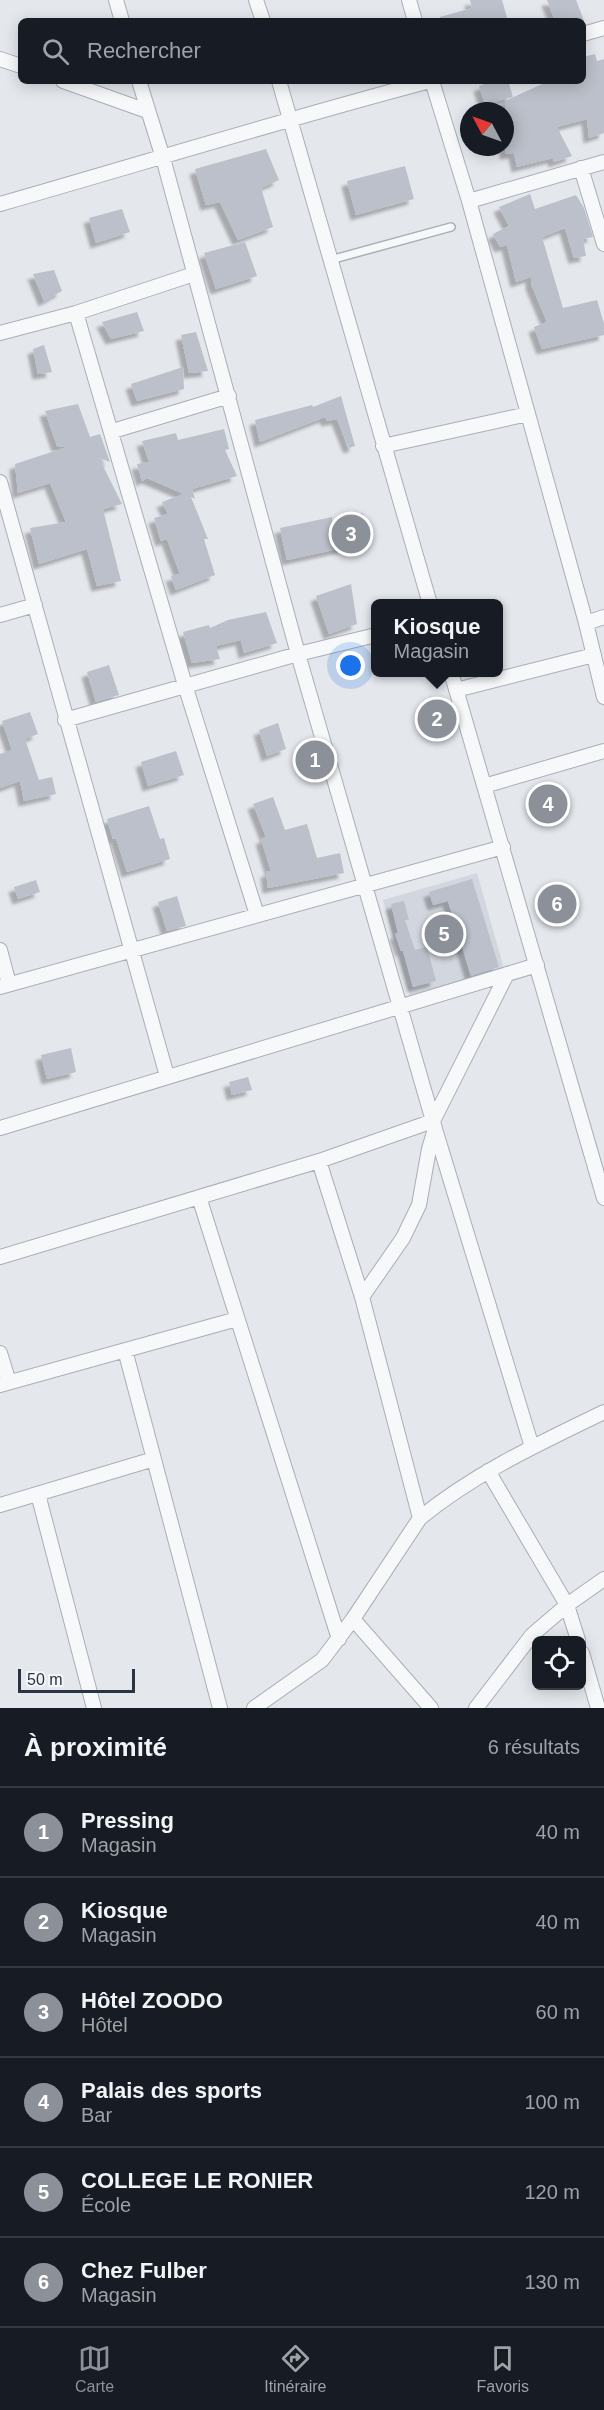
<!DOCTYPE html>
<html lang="fr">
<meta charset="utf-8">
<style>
:root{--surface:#171b24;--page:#20242c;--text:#f1f3f6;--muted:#9ea1a6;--line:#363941;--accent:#8c9099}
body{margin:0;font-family:Arial,sans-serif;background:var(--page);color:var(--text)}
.controls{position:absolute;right:18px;bottom:18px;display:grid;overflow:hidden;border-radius:9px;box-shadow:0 3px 15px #0003}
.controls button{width:54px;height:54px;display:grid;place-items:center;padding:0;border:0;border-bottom:2px solid var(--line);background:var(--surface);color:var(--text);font:30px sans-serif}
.compass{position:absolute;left:460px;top:102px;width:54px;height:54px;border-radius:50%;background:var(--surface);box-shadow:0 3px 15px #0003;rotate:311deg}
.scale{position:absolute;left:18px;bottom:15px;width:117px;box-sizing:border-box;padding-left:6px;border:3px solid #2b3445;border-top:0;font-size:16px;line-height:21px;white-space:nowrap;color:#2b3445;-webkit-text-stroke:4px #f4f6f9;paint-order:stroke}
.you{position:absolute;left:351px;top:666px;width:21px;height:21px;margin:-15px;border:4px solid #fff;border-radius:50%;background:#1a73e8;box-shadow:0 0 0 9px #1a73e833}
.badge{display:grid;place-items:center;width:39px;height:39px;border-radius:50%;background:var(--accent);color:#fff;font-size:20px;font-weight:700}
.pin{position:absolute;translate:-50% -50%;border:3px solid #fff;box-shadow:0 2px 6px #0006}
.popup{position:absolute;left:371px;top:599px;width:132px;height:78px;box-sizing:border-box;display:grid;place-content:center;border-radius:9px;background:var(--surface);filter:drop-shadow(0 2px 4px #0005);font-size:20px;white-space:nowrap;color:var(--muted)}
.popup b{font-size:22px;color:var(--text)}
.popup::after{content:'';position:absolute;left:50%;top:100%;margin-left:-12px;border:12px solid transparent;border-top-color:var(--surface)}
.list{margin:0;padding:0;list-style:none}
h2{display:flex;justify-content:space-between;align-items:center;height:78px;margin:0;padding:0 24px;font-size:26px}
h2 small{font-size:20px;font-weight:400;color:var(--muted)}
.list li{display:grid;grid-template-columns:39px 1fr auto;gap:18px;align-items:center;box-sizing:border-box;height:90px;padding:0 24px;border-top:2px solid var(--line)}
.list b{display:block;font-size:22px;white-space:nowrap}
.list p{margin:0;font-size:20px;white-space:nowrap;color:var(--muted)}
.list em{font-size:20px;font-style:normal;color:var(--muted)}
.icon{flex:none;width:33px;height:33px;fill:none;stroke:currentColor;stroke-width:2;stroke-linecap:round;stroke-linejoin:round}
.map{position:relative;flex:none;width:604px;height:1708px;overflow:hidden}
.search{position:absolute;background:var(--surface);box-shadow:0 3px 15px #0003;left:18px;right:18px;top:18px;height:66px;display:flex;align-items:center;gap:15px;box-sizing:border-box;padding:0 21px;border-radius:9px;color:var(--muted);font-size:22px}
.sheet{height:618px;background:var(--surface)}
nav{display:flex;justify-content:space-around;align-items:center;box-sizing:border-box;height:84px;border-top:2px solid var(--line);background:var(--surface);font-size:16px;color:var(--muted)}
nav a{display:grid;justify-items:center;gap:3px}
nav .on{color:var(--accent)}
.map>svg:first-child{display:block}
</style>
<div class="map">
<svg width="604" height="1708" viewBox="0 0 604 1708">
<defs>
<filter id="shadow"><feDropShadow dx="-5.5" dy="5.5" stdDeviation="1.5" flood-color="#0004"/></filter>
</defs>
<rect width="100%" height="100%" fill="#e4e7ec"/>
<path fill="#d2d6de" d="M477,873L504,969L410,995L383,900Z"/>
<path fill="#bbc0ca" filter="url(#shadow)" d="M470,0H502L508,21H440V17L472,8Z
M547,0H576L584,21H555Z
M595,54L597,61L604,59V133L589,138L587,119L557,127L572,156L554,162L553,158L517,167L514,153L505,154V101L549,81H583V57Z
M492,81H508L513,97L485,104L479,86Z
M266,149L279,180L261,188L273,227L238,240L220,202L206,205L195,169Z
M405,166L414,199L356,215L347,181Z
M530,194L535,209L576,195L584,208L593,237L583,239L586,256L574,258L565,228L542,237L563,308L597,300L604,324V335L542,349L534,327L547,322L531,284V277L516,282L507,245L500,247L493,234L509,226L499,207Z
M122,209L130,232L96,243L89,218Z
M245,242L257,276L216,289L204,253Z
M54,270L62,291L44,301L33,274Z
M137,312L144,331L111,339L102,322Z
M196,332L208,371L189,373L181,335Z
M44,345L52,372L38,374L33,349Z
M183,367L184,389L137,401L131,384Z
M341,396L355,446L349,448L337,419L327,421L325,417L260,442L255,420L312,405L313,407Z
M78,404L90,437L100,434L110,462L99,458L122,504L103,509L121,581L97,586L87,549L39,564L30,528L66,522L50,483L18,493L15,464L67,447L57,446L45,411Z
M224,429L229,449L225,450L237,476L192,489L195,499L191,497L208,539H204L215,575L176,590L171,576L180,574L167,539L161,541L154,518L168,514L162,502L184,494L147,478L142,481L137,464L149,462L142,441L176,433L178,440Z
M363,513L371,542L347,549V547L287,560L280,528L332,517V521Z
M351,584L357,624L329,634L316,596Z
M266,612L277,643L244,653L241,640L216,646L220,659L192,663L183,632L209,625L210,628L228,620Z
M109,665L119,695L96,702L87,672Z
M30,712L38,734L25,739L39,780L52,777L56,794L24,801L20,781L0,788V754L12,750L2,721Z
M278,723L286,749L267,756L259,730Z
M176,751L184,775L148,786L141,762Z
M273,797L285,830L307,824L317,858L340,853L344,873L268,888L266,872L271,871L261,839L266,837L253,804Z
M149,806L160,839L164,838L170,859L127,872L116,838L113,839L107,819Z
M472,879L499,967L471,976L448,901L433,905L429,892Z
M36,880L40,892L18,899L14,887Z
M177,896L186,926L167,931L158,902Z
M404,901L409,920H405L415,950L427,947L436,981L413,987L403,951H401L395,934L398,933L391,904Z
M71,1048L76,1072L47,1079L41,1055Z
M248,1077L252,1090L232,1095L229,1082Z"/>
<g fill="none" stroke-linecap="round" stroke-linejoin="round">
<g stroke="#a9aeb7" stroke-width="10">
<path id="lane" d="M330,260L451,227"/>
</g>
<g stroke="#a9aeb7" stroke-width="16">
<path id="street" d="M116,0L122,21
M256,0L263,21
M409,0L415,21
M583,34L604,28
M0,59L21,66
M63,81L147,111
M279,81L430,604
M432,81L469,201L586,623L604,697
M581,168L604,244
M469,201L604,162
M0,204C143,163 286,119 430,81
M76,313L185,685L257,915
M0,333L76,313L194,274
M113,431L229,396
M383,446L528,414
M0,482L167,1076
M0,615L35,605
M586,623L604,617
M451,672L604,1198
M456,690L594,655
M65,720L298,654L376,635
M484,786L604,751
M0,950L9,984
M0,987L503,847
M0,1128L537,965
M435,1129L532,1447
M199,1197L339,1639
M0,1257L319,1161L433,1121L298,654L163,158L139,81
M362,1297L403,1238L419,1205L429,1149L435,1129L433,1121L507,974
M125,1350L220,1708
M0,1353L9,1382
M0,1385L237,1319
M488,1471L567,1605L578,1640
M38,1494L94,1708
M0,1505L154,1459
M420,1518C475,1473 540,1443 604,1412
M353,1619L431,1708
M582,1653L598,1708
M254,1708L322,1660L353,1619L420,1518L362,1297L319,1161
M476,1708L532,1635L567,1605L604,1579"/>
</g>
<use href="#lane" stroke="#f7f8fa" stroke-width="7"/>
<use href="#street" stroke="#f7f8fa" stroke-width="14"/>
</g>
</svg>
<div class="controls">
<button><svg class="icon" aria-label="locate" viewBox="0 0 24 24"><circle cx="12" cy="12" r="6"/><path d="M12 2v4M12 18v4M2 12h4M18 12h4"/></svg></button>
</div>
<svg class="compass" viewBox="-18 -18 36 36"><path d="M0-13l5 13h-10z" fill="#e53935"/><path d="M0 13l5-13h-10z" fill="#9ea1a6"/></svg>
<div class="scale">50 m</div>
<div class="you"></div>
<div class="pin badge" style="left:315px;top:760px">1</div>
<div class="pin badge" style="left:437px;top:719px">2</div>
<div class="popup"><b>Kiosque</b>Magasin</div>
<div class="pin badge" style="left:351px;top:534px">3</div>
<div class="pin badge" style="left:548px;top:804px">4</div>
<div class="pin badge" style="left:444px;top:934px">5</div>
<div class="pin badge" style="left:557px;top:904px">6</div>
<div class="search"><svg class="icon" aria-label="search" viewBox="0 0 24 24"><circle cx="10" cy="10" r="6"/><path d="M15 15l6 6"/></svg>Rechercher</div>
</div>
<section class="sheet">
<h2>À proximité<small>6 résultats</small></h2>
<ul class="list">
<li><span class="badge">1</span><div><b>Pressing</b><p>Magasin</p></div><em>40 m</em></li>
<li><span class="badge">2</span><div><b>Kiosque</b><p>Magasin</p></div><em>40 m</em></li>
<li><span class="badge">3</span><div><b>Hôtel ZOODO</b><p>Hôtel</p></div><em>60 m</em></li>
<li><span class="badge">4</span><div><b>Palais des sports</b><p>Bar</p></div><em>100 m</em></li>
<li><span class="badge">5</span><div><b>COLLEGE LE RONIER</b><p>École</p></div><em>120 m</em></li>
<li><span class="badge">6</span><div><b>Chez Fulber</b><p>Magasin</p></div><em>130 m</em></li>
</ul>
</section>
<nav>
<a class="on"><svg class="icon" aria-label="map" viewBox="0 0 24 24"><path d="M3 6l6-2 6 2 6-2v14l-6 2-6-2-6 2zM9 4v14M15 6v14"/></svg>Carte</a>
<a><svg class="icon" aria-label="directions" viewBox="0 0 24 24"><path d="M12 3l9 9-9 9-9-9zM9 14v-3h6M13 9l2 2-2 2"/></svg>Itinéraire</a>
<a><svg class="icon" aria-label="saved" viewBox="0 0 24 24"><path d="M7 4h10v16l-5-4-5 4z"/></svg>Favoris</a>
</nav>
